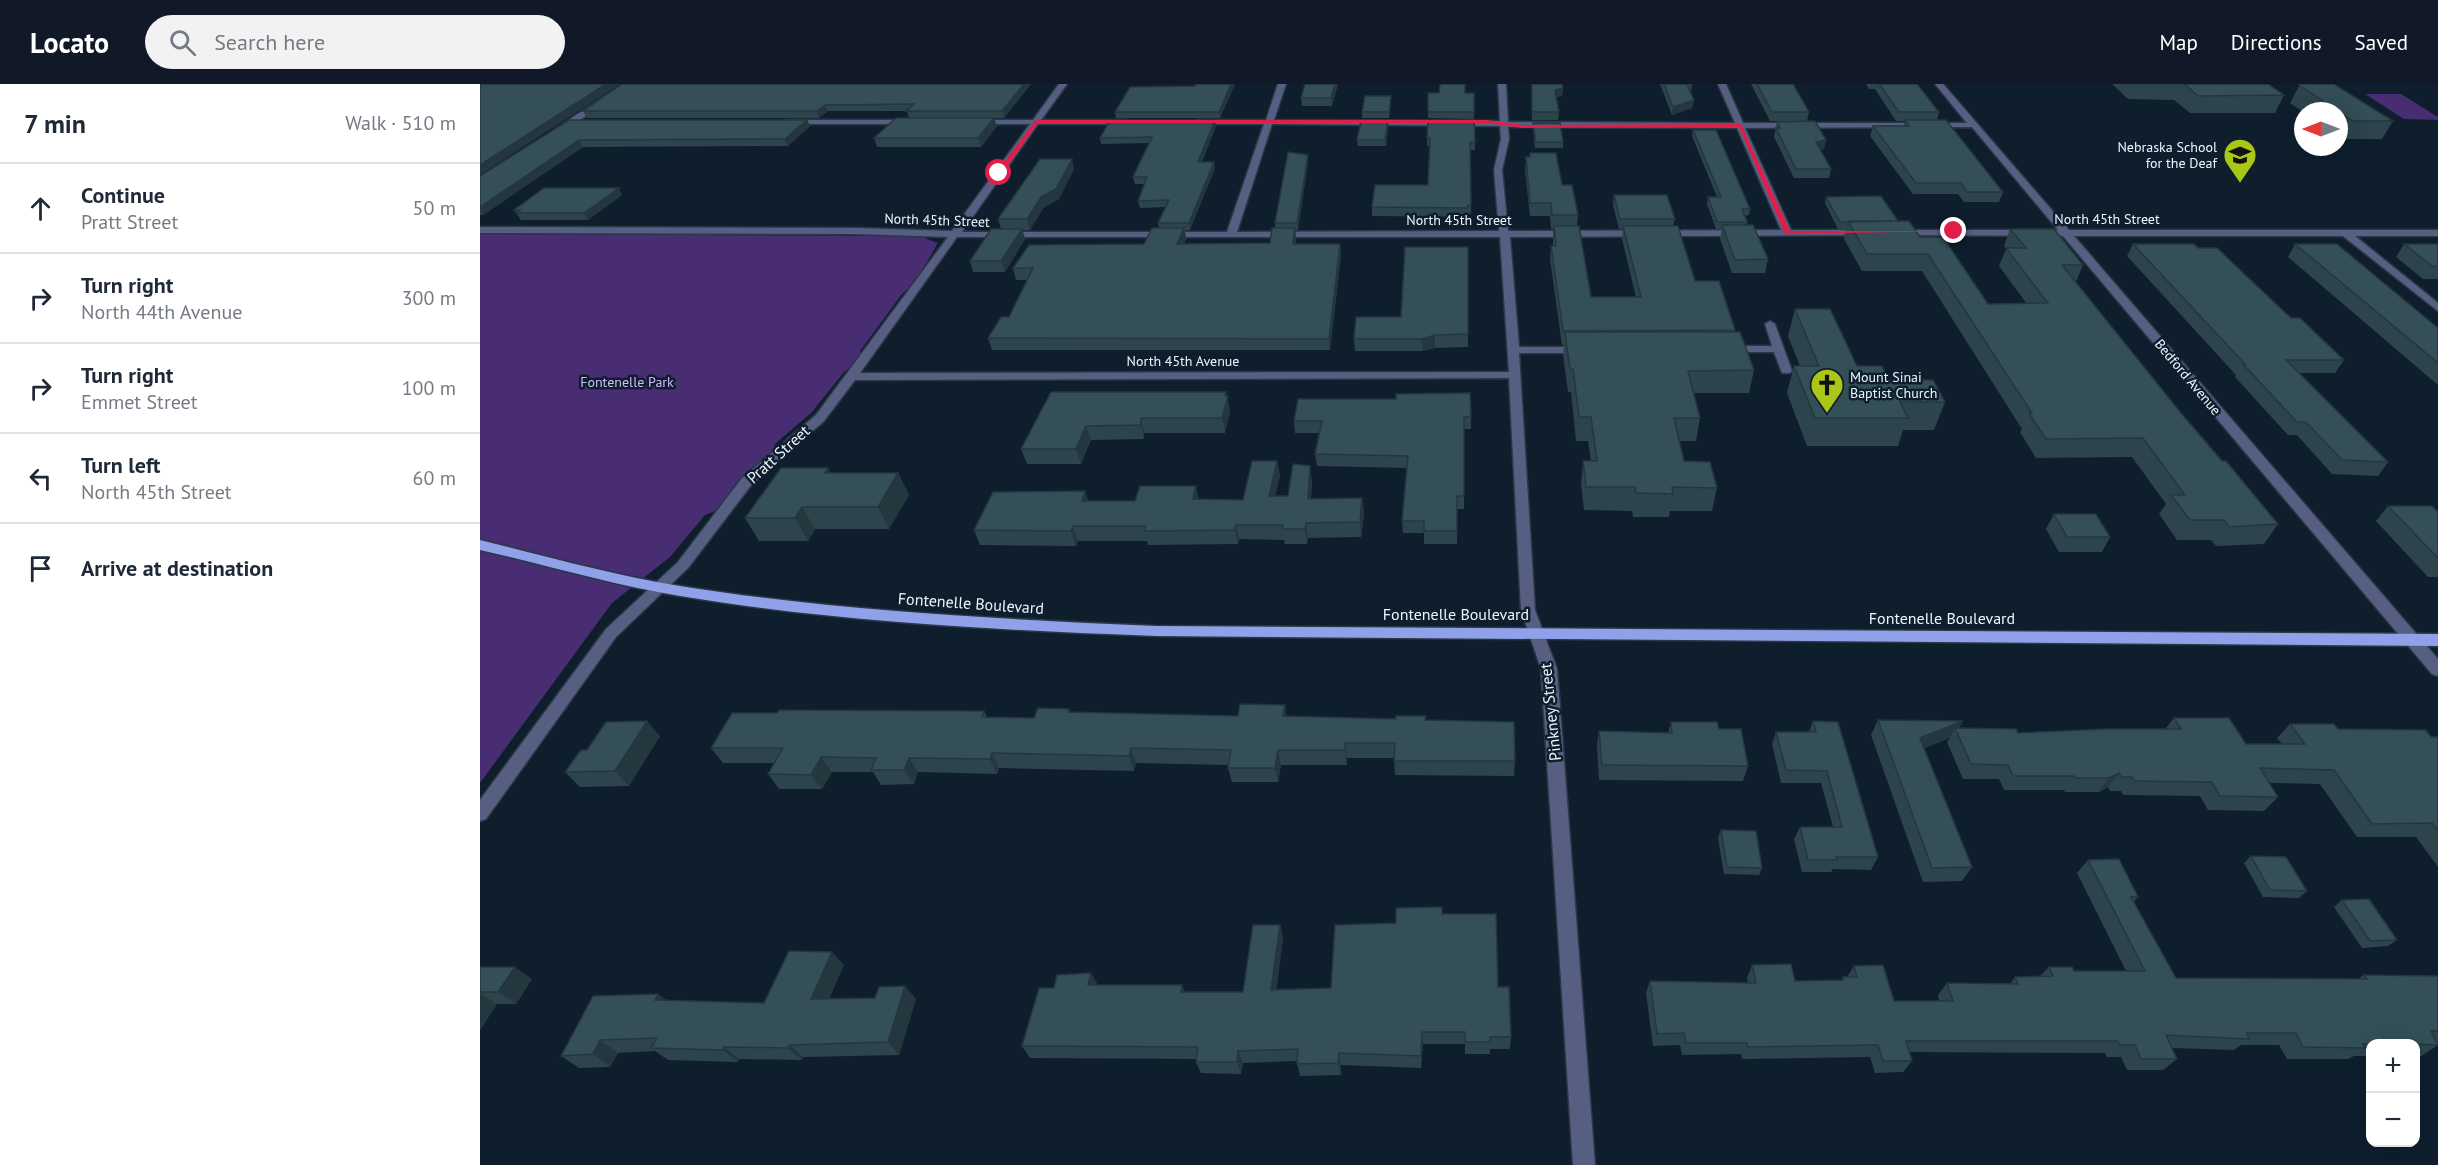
<!DOCTYPE html>
<meta charset="utf-8">
<style>
:root{--surface:#fff;--page:#f2f2f3;--text:#1f2937;--muted:#747a83;--line:#e0e1e3;--accent:#111827}
body{margin:0;font-family:"PT Sans",sans-serif;background:var(--page);color:var(--text)}
.controls{position:absolute;right:18px;bottom:18px;display:grid;overflow:hidden;border-radius:12px;box-shadow:0 6px 24px #0002}
.controls button{width:54px;height:54px;display:grid;place-items:center;padding:0;border:0;border-bottom:2px solid var(--line);background:var(--surface);color:var(--text);font:30px sans-serif}
.compass{position:absolute;left:1814px;top:18px;width:54px;height:54px;border-radius:50%;background:var(--surface);box-shadow:0 6px 24px #0002;rotate:270deg}
.stop{position:absolute;width:18px;height:18px;margin:-14px;border:4px solid #e11d48;border-radius:50%;background:#fff}
.stop.end{background:#e11d48;border-color:#fff;box-shadow:0 2px 6px #0008}
.list{margin:0;padding:0;list-style:none}
h2{display:flex;justify-content:space-between;align-items:center;height:78px;margin:0;padding:0 24px;font-size:26px}
h2 small{font-size:20px;font-weight:400;color:var(--muted)}
.list li{display:grid;grid-template-columns:39px 1fr auto;gap:18px;align-items:center;box-sizing:border-box;height:90px;padding:0 24px;border-top:2px solid var(--line)}
.list b{display:block;font-size:22px;white-space:nowrap}
.list p{margin:0;font-size:20px;white-space:nowrap;color:var(--muted)}
.list em{font-size:20px;font-style:normal;color:var(--muted)}
.icon{flex:none;width:33px;height:33px;fill:none;stroke:currentColor;stroke-width:2;stroke-linecap:round;stroke-linejoin:round}
.map{position:relative;flex:none;width:1958px;height:1081px;overflow:hidden}
header{display:flex;align-items:center;gap:36px;box-sizing:border-box;height:84px;padding:0 30px;background:var(--accent);color:#fff}
header strong{font-size:28px}
nav{display:flex;gap:33px;margin-inline-start:auto;font-size:21px}
.search{width:420px;height:54px;background:var(--page);display:flex;align-items:center;gap:15px;box-sizing:border-box;padding:0 21px;border-radius:33px;color:var(--muted);font-size:22px}
main{display:flex}
aside{flex:1;background:var(--surface)}
.map>svg:first-child{display:block}
</style>
<header>
<strong>Locato</strong>
<div class="search"><svg class="icon" aria-label="search" viewBox="0 0 24 24"><circle cx="10" cy="10" r="6"/><path d="M15 15l6 6"/></svg>Search here</div>
<nav><a>Map</a><a>Directions</a><a>Saved</a></nav>
</header>
<main>
<aside>
<h2>7 min<small>Walk · 510 m</small></h2>
<ul class="list">
<li><svg class="icon" aria-label="ahead" viewBox="0 0 24 24"><path d="M12 20V5M6 11l6-6 6 6"/></svg><div><b>Continue</b><p>Pratt Street</p></div><em>50 m</em></li>
<li><svg class="icon" aria-label="right" viewBox="0 0 24 24"><path d="M7 20v-9h11M14 6l5 5-5 5"/></svg><div><b>Turn right</b><p>North 44th Avenue</p></div><em>300 m</em></li>
<li><svg class="icon" aria-label="right" viewBox="0 0 24 24"><path d="M7 20v-9h11M14 6l5 5-5 5"/></svg><div><b>Turn right</b><p>Emmet Street</p></div><em>100 m</em></li>
<li><svg class="icon" aria-label="left" viewBox="0 0 24 24"><path d="M17 20v-9H6M10 6l-5 5 5 5"/></svg><div><b>Turn left</b><p>North 45th Street</p></div><em>60 m</em></li>
<li><svg class="icon" aria-label="arrive" viewBox="0 0 24 24"><path d="M6 21V4h12l-3 4 3 4H6"/></svg><div><b>Arrive at destination</b></div></li>
</ul>
</aside>
<div class="map">
<svg width="1958" height="1081" viewBox="0 0 1958 1081">
<rect width="100%" height="100%" fill="#0e1e2d"/>
<path fill="#482d72" d="M1885,10H1921L1958,33V36L1924,35Z
M191,143L225,145L222,151L418,152L442,153L458,159L434,200L422,210L380,267L382,275L364,288L332,328L295,360V365L269,388L235,427L225,431L190,473L132,519L0,699V146H167Z"/>
<g fill="none" stroke-linecap="round" stroke-linejoin="round">
<g stroke="#293846" stroke-width="3">
<path id="minor" d="M143,0H152L81,49H75V45Z
M579,0H587L561,36H648L652,38L648,40H558L482,148H747L784,40H717L713,38L717,36H786L798,0H806L794,36L1020,37L1018,0H1026L1028,38L1255,39L1238,0H1246L1263,39H1487L1455,0H1463L1589,146H1958V152H1875L1958,219V227L1863,152H1594L1958,575V592L1952,590L1583,152L1415,151V147L1418,146H1578L1492,43L1265,44L1311,146H1385L1388,147V151L1030,153L1039,263H1102L1108,266L1102,269H1039L1055,526L1077,585L1115,1081H1093L1061,585L1041,526L1029,294L375,296L344,337L272,400L208,484L136,553L6,735L0,737V716L126,545L198,478L262,394L336,331L468,153L376,150L0,149V143L376,144L472,147L550,40H492V36H553ZM792,40L1020,42L1021,55L1014,86L1019,147L757,148ZM1028,43L1257,44L1301,146L1028,147L1022,86L1029,55ZM477,153H1020L1029,288L380,289Z
M309,36H432L436,38L432,40H306V36Z
M1290,237L1295,240L1312,287L1310,289H1302L1294,268H1246L1240,265L1246,262H1292L1285,240Z"/>
</g>
<g stroke="#293846" stroke-width="3">
<path id="major" d="M0,456C66,472 132,491 200,502C357,527 517,535 676,542L1958,550V562L676,552C517,546 357,538 200,512C132,501 66,481 0,466Z"/>
</g>
<use href="#minor" fill="#565f82" fill-rule="evenodd"/>
<use href="#major" fill="#90a1ea" fill-rule="evenodd"/>
</g>
<path fill="#2d444c" d="M551,0L524,34H514L517,42L501,63H397L394,54L429,34L427,27H348L339,34H107L103,27Z
M716,0H755L740,34H636L635,28L715,2Z
M858,0L852,22H822L821,14Z
M1051,0H1082L1083,4L1082,12L1076,13L1079,28L1078,36H1052Z
M1180,0H1212L1211,7H1210L1214,16L1212,24L1192,31Z
M1271,0H1313L1329,28L1327,37H1290Z
M1386,0H1437L1459,28L1457,36L1523,108L1519,118H1484L1478,110H1433L1390,52L1393,42H1423L1425,37H1416L1395,5H1389Z
M1632,0H1788L1804,11L1795,29H1710L1694,16L1648,15Z
M1820,0L1913,37L1902,55H1863L1859,53V27H1823V28L1810,19Z
M948,9H994V35L948,34Z
M911,18L909,34H882V28Z
M89,36H327L330,42L308,62L103,63L3,131H0V92Z
M948,36H994L995,66H990L991,130H988V133L892,132V123L948,101L950,62H947Z
M908,37V43L906,62H878L877,56Z
M1297,38L1346,56L1344,65L1340,66L1351,85L1349,94H1314L1294,53Z
M1053,39L1083,58V64H1055L1053,45Z
M736,42L722,78L735,84L710,146H705L706,155L704,160L790,159L795,144V139L828,71V78L818,146H815L816,155V160H860L861,171L850,266H512L508,254L529,233L547,196H536L533,184L664,160L679,144L678,139L686,123L660,124L658,117L665,100H655L653,93L669,59L621,60L620,54Z
M1213,46L1270,125L1269,131L1264,132L1267,138V141L1288,175L1285,189H1252L1240,155L1242,145H1236L1227,120L1228,113H1237L1212,52Z
M1050,69L1082,101L1098,131L1097,142L1111,213H1156L1142,155L1143,145H1139L1133,121L1134,111L1195,135L1193,142L1215,197L1255,246L1254,248L1274,286L1269,309H1214L1220,334L1216,357H1199L1204,377L1237,404L1232,427H1190L1189,433H1153L1152,427L1104,426L1101,400L1103,377H1111L1108,357H1096L1091,308H1088L1083,271L1084,261H1082L1070,175L1071,162H1073V145H1071L1070,132H1050L1045,86L1046,73H1049Z
M592,75L594,85L579,115L564,123L550,146H542L545,155L525,188H493L490,177L521,145L518,135Z
M142,111L108,136H41L34,126Z
M1346,113L1418,137L1440,153L1508,220H1547L1519,182L1526,165L1524,162L1530,145L1603,181L1596,198L1701,329L1798,440L1784,460L1736,462L1731,456H1697L1679,430L1686,420L1652,373L1556,374L1540,348L1542,345L1442,187H1382L1364,155L1366,145H1358L1345,119Z
M1653,160L1718,164L1864,276L1855,289H1819L1908,378L1898,392L1852,390L1817,351H1808L1755,293L1756,291L1647,172Z
M1815,160L1958,244V301L1808,173Z
M1924,160H1958V195H1943L1916,173Z
M988,163V263L955,264L943,267H875L874,255L921,233Z
M1315,225L1377,282L1409,296L1465,318L1454,346H1423L1418,362H1327L1307,309L1314,282H1320L1308,252Z
M571,308H746L750,327L745,349H664V355L611,356L601,380H547L541,365Z
M991,333V345H984V425H977V460H944V449H923L922,437L927,384L837,382L835,370L839,349H815L814,337Z
M797,377L800,391L795,412H808L832,397L831,415L882,414L884,429L881,453L828,454L827,460H805L804,456L759,455L758,460L668,461L667,457H598L596,462L500,461L494,446L605,407L608,417H655L719,415L763,416Z
M351,389H418L429,411L409,445H335L328,457H279L265,434Z
M1908,422L1958,428V493H1948L1896,437Z
M1574,430L1630,453L1622,468H1579L1566,445Z
M589,625L590,628L946,636L1035,677L1034,692L915,691L914,674H867V681H801L798,698H752L748,684L749,681L656,679L654,687L519,684L517,690L438,688L434,700L401,701L393,688H352L342,705H299L288,690L294,679H243L231,664L504,627L507,633L554,634Z
M1694,634L1766,660H1802L1797,654L1810,640L1858,645L1958,653V783L1936,753H1877L1840,700L1789,699L1798,713L1784,727L1728,726L1720,712L1643,711L1641,707H1630L1628,703L1619,708H1585L1584,706H1524L1519,695H1483L1467,658L1470,654L1444,664L1492,783L1482,797L1443,798L1391,651L1398,636L1483,637L1479,644L1538,649L1685,645Z
M1333,637L1398,773L1391,786L1353,785L1351,788H1322L1314,755L1320,743H1353L1341,699H1301L1292,660L1296,648H1329Z
M1191,638L1239,645L1268,682L1263,697L1119,696L1117,662L1119,647L1188,649Z
M180,652L149,702L100,703L85,688Z
M1241,746L1282,784L1279,791L1244,790L1238,754Z
M1771,772L1827,807L1819,814L1783,813L1764,779Z
M1608,776L1658,813L1654,818L1696,894L1878,895L1884,891L1958,892V961L1940,973H1935V960H1890V972H1874L1868,975H1807L1799,961H1761L1754,966L1692,964L1697,975L1683,986H1647L1641,973H1627L1625,969L1430,968L1432,977L1423,988L1395,989L1390,973L1262,975L1261,970L1202,971L1200,961L1173,962L1166,909L1170,897L1268,899L1267,894L1272,881L1315,897L1361,896L1363,893H1367L1374,882L1414,917H1459L1458,911L1467,899L1530,900L1535,893L1560,892L1569,883L1594,887H1646L1597,789Z
M1862,816L1917,856L1908,862L1882,864L1854,823Z
M962,830L1018,903L1031,953L1030,965H1010V970H985V960H943L941,984L861,981V991L820,992L817,980V977L763,979L761,990L721,989L716,978V975L550,974L542,962L574,904L618,901H702L705,908H763L800,841L803,854L796,905L851,904L916,839Z
M364,881L349,915H436L419,971L323,973L322,976L259,975L258,978L188,976L175,967L138,969L130,983L99,984L81,972L178,910L186,916L284,919Z
M0,883L52,895L36,920H17L0,946Z"/>
<path fill="#24373e" d="M126,0H140L0,91V81Z
M544,0H551L524,34L522,27Z
M751,0H755L740,34L739,28Z
M855,0H858L852,22L851,14Z
M1083,4L1082,12L1074,14L1075,6Z
M1214,16L1212,24L1192,31L1193,23Z
M345,21L348,27L339,34L337,27Z
M514,34L517,42L501,63L498,54Z
M327,36L330,42L308,62L305,55Z
M735,36L736,42L719,84L718,78Z
M908,37V43L906,62L905,56Z
M99,56L103,63L3,131L0,127V123Z
M1346,56L1344,65L1334,67L1336,58Z
M828,71V78L818,146L817,139Z
M592,75L594,85L579,115L564,123L550,146L547,135L561,113Z
M734,78L735,84L710,146L709,139Z
M139,104L142,111L108,136L104,129Z
M704,144L706,155L700,171L697,160Z
M815,144L816,155L814,171L813,160Z
M542,145L545,155L525,188L521,177Z
M860,160L861,171L850,266L849,255Z
M955,251V264L943,267L942,255Z
M746,308L750,327L745,349L742,334Z
M661,334L664,349V355L661,341Z
M606,342L611,356L601,380L596,365Z
M797,377L800,391L792,427L789,412Z
M830,382L832,397L830,429L828,415Z
M348,384L360,406L345,389Z
M418,389L429,411L409,445L398,423Z
M716,402L719,416L713,415Z
M605,407L610,422L602,417Z
M882,414L884,429L881,453L880,438Z
M322,423L335,445L328,457L315,434Z
M826,439L828,454L827,460L825,445Z
M756,441L759,455L758,460L755,446Z
M593,442L598,457L596,462L591,447Z
M805,621L807,636L803,632Z
M167,637L180,652L149,702L135,687Z
M1483,637L1477,648L1475,644L1470,654L1433,669L1440,654Z
M865,659L867,674V681L865,666Z
M651,664L656,679L654,687L649,672Z
M798,666L801,681L798,698L795,684Z
M512,669L519,684L517,690L510,675Z
M341,673L352,688L342,705L331,691Z
M429,674L438,688L434,700L424,686Z
M1639,689L1628,703L1619,708L1629,694Z
M800,841L803,854L795,918L791,906Z
M352,868L364,881L343,928L331,915Z
M35,883L52,895L36,920L18,908Z
M611,889L618,901H608Z
M702,901L707,913L701,908Z
M425,902L436,915L419,971L408,958Z
M0,909L17,920L0,946Z
M178,910L194,922L175,916Z
M942,948L943,960L941,984V972Z
M120,956L138,969L130,983L113,970Z
M310,961L323,973L322,976L308,964Z
M244,963L259,975L258,978L243,966Z
M758,967L763,979L761,990L757,978Z
M859,969L861,981V991L858,979Z"/>
<path fill="#344f58" stroke="#24373e" stroke-width="1.5" d="M0,0H126L0,81Z
M142,0H544L522,27H426L434,20L345,21L337,27H103Z
M716,0H751L739,28H635L650,3L715,2Z
M825,0H855L851,14H821Z
M960,0H985V9H994V28H948V9H959Z
M1052,0H1082L1083,4L1075,6L1079,28H1052Z
M1184,0H1207L1214,16L1193,23Z
M1277,0H1313L1329,28H1292Z
M1399,0H1437L1459,28H1419Z
M1704,0H1788L1804,11L1718,12Z
M1820,0H1854L1913,37H1873L1819,1Z
M885,12H911L909,28H882Z
M416,34H514L498,54H394Z
M89,36H327L305,55L99,56L0,123V92Z
M630,36H735L718,78H734L709,139H678L689,116L658,117L667,93H653L672,53L620,54Z
M948,36H994L995,58H990L991,121H988V124L892,123L895,101H948L950,54H947Z
M1425,36H1466L1523,108H1487L1481,99H1436L1393,42H1429Z
M881,37H908L905,56H877Z
M1335,37L1346,56L1336,58L1351,85H1316L1296,44H1300L1297,38Z
M1053,39H1080L1083,58H1056Z
M1213,46H1236L1270,125H1262L1267,138H1237L1228,113H1241Z
M808,68L828,71L817,139H795Z
M1050,69H1076L1082,101H1092L1098,131H1072L1071,119H1050L1046,73H1050Z
M560,75H592L576,105L561,113L547,135H518Z
M64,104H139L104,129H36L40,126H34Z
M1134,111H1187L1195,135H1140Z
M1401,112L1418,137L1360,138L1346,113Z
M1368,137H1429L1440,153H1463L1508,220L1568,219L1526,164H1546L1530,145H1574L1603,181H1582L1701,329L1742,377H1746L1798,440L1749,443L1744,436H1710L1691,411H1705L1663,354L1566,355L1549,329H1552L1448,170H1387Z
M1242,141H1273L1288,175L1255,176Z
M1074,142H1099L1111,213H1161L1143,142H1198L1215,197H1239L1255,246L1083,247L1071,162H1076Z
M672,144H704L697,160L790,159L792,144H815L813,160H860L849,255L508,254L521,233H529L553,184H533L549,161L664,160Z
M511,145H542L521,177H490Z
M1653,160H1714L1718,164H1737L1811,234H1820L1864,276H1806L1908,378L1862,376L1826,338H1817L1763,280H1765Z
M1815,160H1857L1958,244V279Z
M1924,160H1958V182H1952Z
M925,163H988V250L955,251L942,255H874L876,233H921Z
M1315,225H1350L1377,282H1402L1409,296H1453L1465,318H1420L1428,334H1335L1314,282H1339Z
M1085,248H1260L1274,286L1208,287L1220,334H1194L1204,377L1230,378L1237,404L1192,403L1193,410L1156,409L1155,403H1106L1103,377H1117L1111,333H1099L1093,285H1090Z
M571,308H746L745,312H748L742,334H661V341L606,342L596,365H541Z
M990,309L991,333H984V412H977V447H944V437H922L928,372L835,370L842,337H814L818,315H916V310Z
M772,377H797L789,412H808L813,380L830,382L828,415L882,414L880,438L826,439L825,445H803V441H756L755,446L664,447L665,442H593L591,447L494,446L513,408L605,407L602,417H655L660,402H716L713,415L763,416Z
M301,384H348L345,389H418L398,423H322L315,434H265Z
M1908,422H1952L1958,428V474Z
M1574,430H1616L1630,453H1587Z
M760,620L805,621L803,632L916,635V632H946L945,636L1034,638L1035,677H914L915,659H865V666H798L795,684H748L751,666L651,664L649,672L512,669L510,675L429,674L424,686H391L396,674L341,673L331,691L288,690L303,664H231L252,629H297L299,626L504,627L502,633L554,634L558,624L589,625L588,628L758,632Z
M1694,634H1749L1766,660H1825L1810,640H1854L1858,645L1946,646L1951,653H1958V746L1952,739L1892,740L1854,686L1780,684L1798,713L1740,712L1732,698L1654,697L1652,693H1641L1639,689L1629,694H1595L1594,692H1533L1528,681L1491,680L1475,644L1536,645L1538,649L1626,645H1701Z
M1398,636L1483,637L1440,654L1492,783L1452,784Z
M167,637L135,687L85,688L101,666H107L126,638Z
M1333,637L1358,638L1398,773H1356L1357,776H1328L1320,743H1362L1347,687L1306,686L1296,648H1336Z
M1191,638H1237L1239,645H1261L1268,682L1122,681L1119,647L1192,649Z
M1241,746L1276,747L1282,784L1247,783Z
M1771,772L1806,773L1827,807L1790,806Z
M1639,775L1658,813H1651L1696,894L1887,895L1884,891L1958,892V947H1951L1958,961L1935,960H1883L1886,964L1823,963L1816,949H1767L1769,955L1686,951L1697,975H1661L1655,961H1640L1638,957H1426L1432,977H1403L1398,961L1268,963L1267,959H1206L1204,949L1177,950L1170,897L1276,899L1272,881L1311,880L1315,897L1363,896V893H1377L1374,882L1403,881L1414,917H1473L1467,899L1538,900L1535,893L1573,892L1569,883H1592L1594,887H1665L1608,776Z
M1889,815L1917,856L1890,857L1862,816Z
M962,823V830H1016L1018,903H1029L1031,953H1010V958H985V948H942L941,972L859,969L858,979L817,980L818,965L758,967L757,978H716L718,963L542,962L559,904H574L577,891L611,889L608,901H702L701,908H763L773,841H800L791,906L851,904L855,841L916,839V824Z
M309,867L352,868L331,915L395,914L399,903L425,902L408,958L310,961L308,964L244,963L243,966L171,964L177,954L120,956L113,970L81,972L113,912L178,910L175,916L284,919Z
M0,883H35L18,908H0Z"/>
<path fill="#e11d48" d="M1007,36L1042,41L1261,40L1310,147H1477L1305,150L1259,43L1042,44L1007,39H558L521,91L516,89L556,36Z"/>
<defs>
<g id="school-pin" transform="scale(1.725)"><path d="M0 17L-7.5 6A9.5 9.5 0 1 1 7.5 6Z" fill="#aac718" stroke="#0e1e2d"/><path d="M0-5L7-2L0 1L-7-2ZM-4 1L0 2.5L4 1V4Q0 6-4 4Z" fill="#111"/></g>
<g id="church-pin" transform="scale(1.725)"><path d="M0 17L-7.5 6A9.5 9.5 0 1 1 7.5 6Z" fill="#aac718" stroke="#0e1e2d"/><path d="M-1.2-6h2.4v3.5h3.3v2.4h-3.3V6h-2.4V-.1h-3.3v-2.4h3.3Z" fill="#111"/></g>
</defs>
<g fill-rule="evenodd">
<use href="#school-pin" x="1760" y="71"/>
<use href="#church-pin" x="1347" y="301"/>
</g>
<g text-anchor="middle" dominant-baseline="central" stroke-width="5" stroke-linejoin="round" paint-order="stroke">
<g font-size="14" fill="#ecf5fd" stroke="#0e1e2d" text-anchor="end">
<text x="1737" y="63">Nebraska School<tspan x="1737" dy="16">for the Deaf</tspan></text>
<text x="1370" y="293" text-anchor="start">Mount Sinai<tspan x="1370" dy="16">Baptist Church</tspan></text>
</g>
<g font-size="14" fill="#ecf5fd" stroke="#0e1e2d">
<text x="1627" y="135">North 45th Street</text>
<text transform="translate(457 136) rotate(2)">North 45th Street</text>
<text x="979" y="136">North 45th Street</text>
<text x="703" y="277">North 45th Avenue</text>
<text transform="translate(1708 293) rotate(50)">Bedford Avenue</text>
</g>
<g font-size="14" fill="#d0bafd" stroke="#0e1e2d">
<text x="147" y="298">Fontenelle Park</text>
</g>
<g font-size="16" fill="#ecf5fd" stroke="#0e1e2d">
<text transform="translate(298 370) rotate(-42)">Pratt Street</text>
<text transform="translate(491 519) rotate(4)">Fontenelle Boulevard</text>
<text x="976" y="530">Fontenelle Boulevard</text>
<text x="1462" y="534">Fontenelle Boulevard</text>
<text transform="translate(1070 628) rotate(-96)">Pinkney Street</text>
</g>
</g>
</svg>
<div class="controls">
<button>+</button>
<button>−</button>
</div>
<svg class="compass" viewBox="-18 -18 36 36"><path d="M0-13l5 13h-10z" fill="#e53935"/><path d="M0 13l5-13h-10z" fill="#747a83"/></svg>
<div class="stop" style="left:519px;top:89px"></div>
<div class="stop end" style="left:1474px;top:147px"></div>
</div>
</main>
